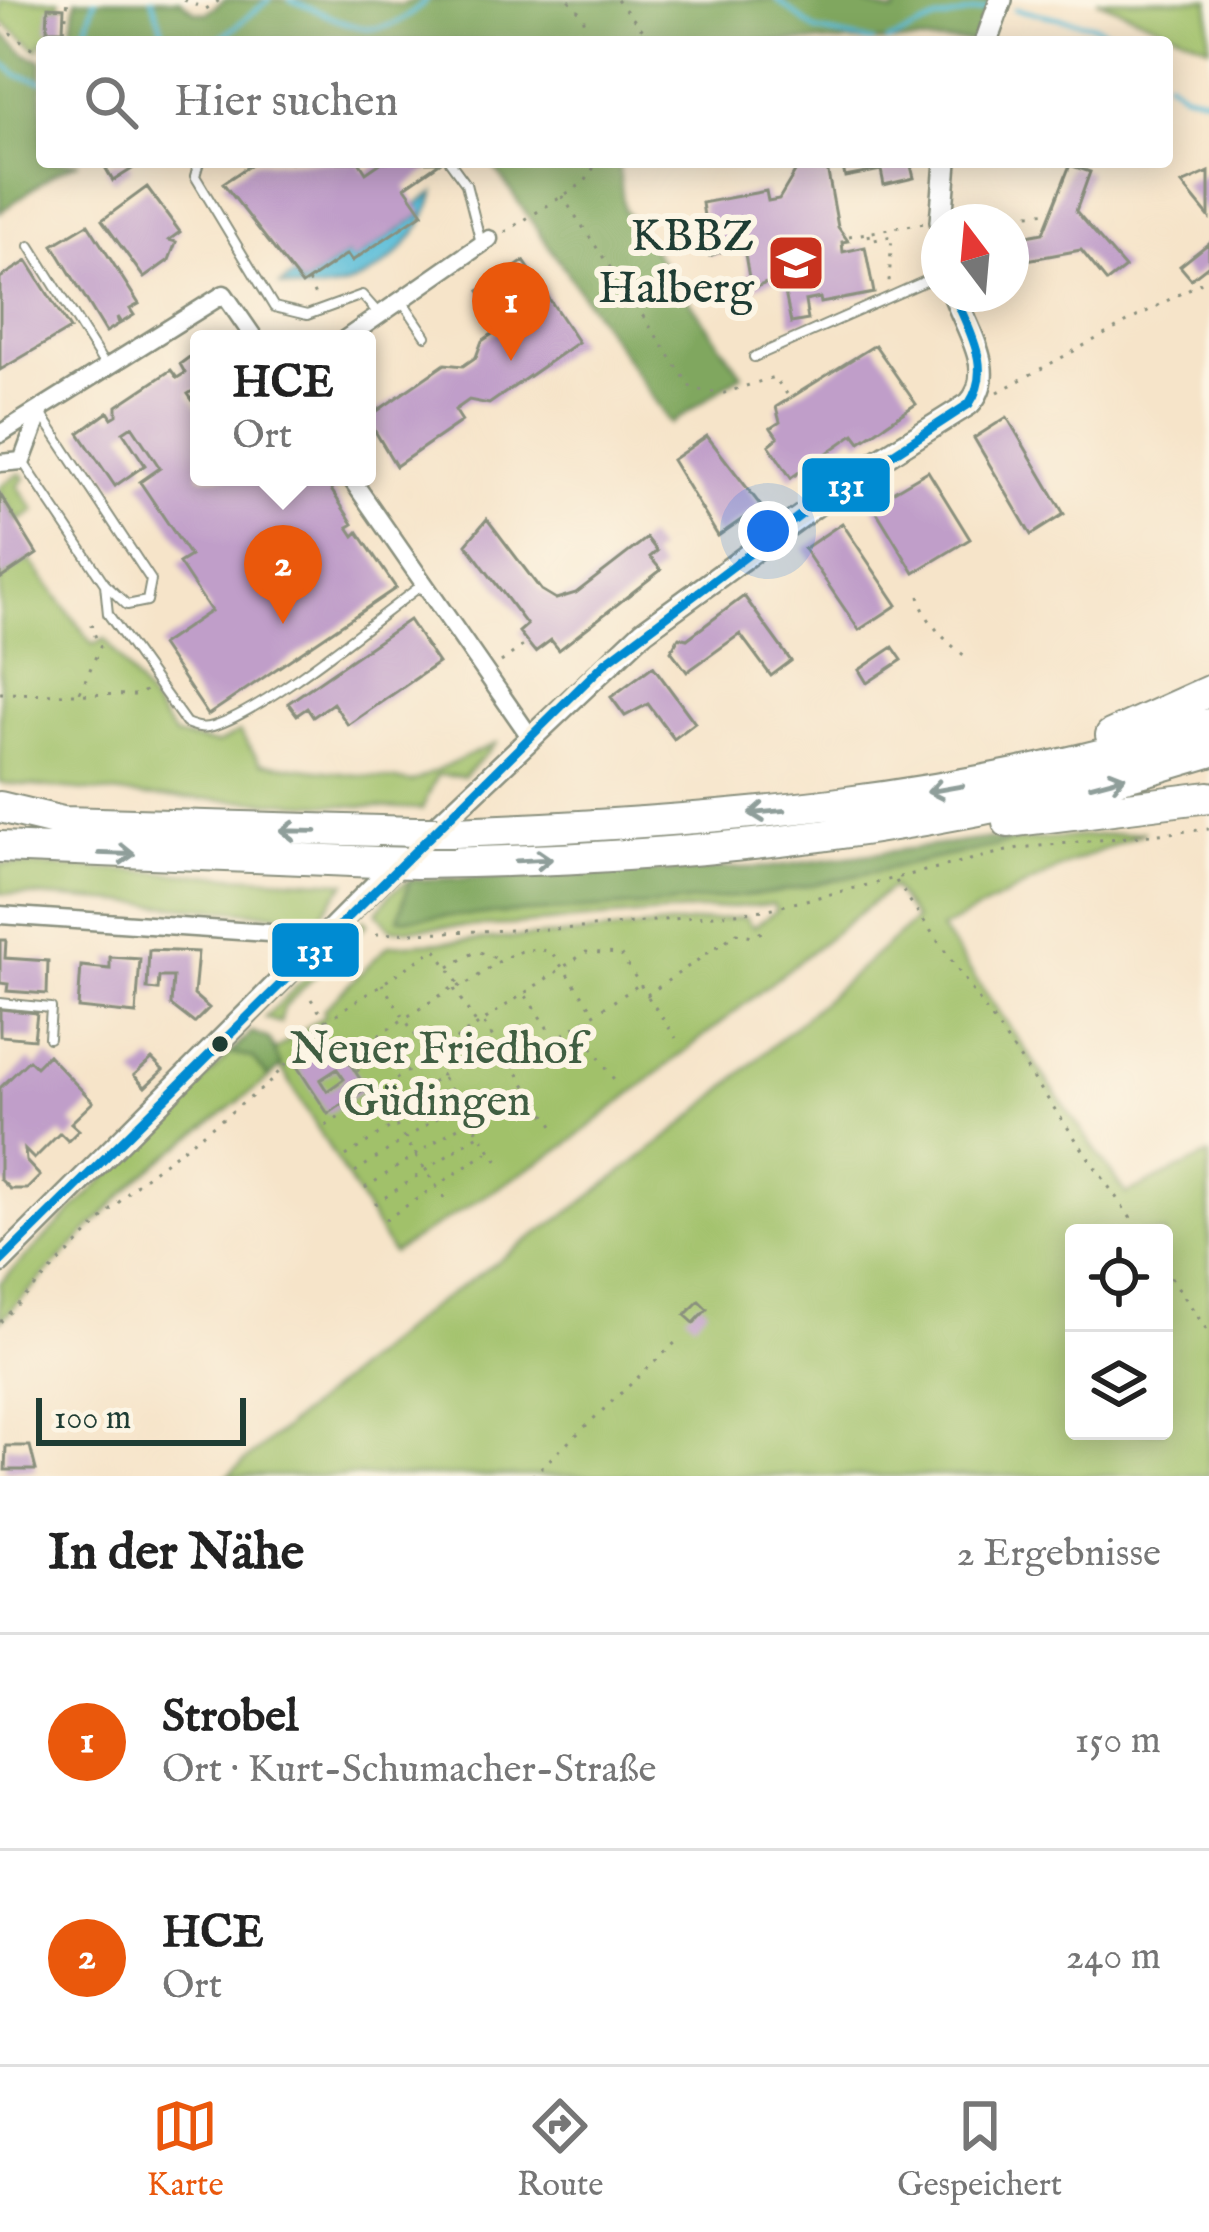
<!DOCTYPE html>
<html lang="de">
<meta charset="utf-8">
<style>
:root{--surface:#fff;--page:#f2f2f2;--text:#222;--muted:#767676;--line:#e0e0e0;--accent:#ea580c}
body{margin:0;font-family:"IM FELL English",serif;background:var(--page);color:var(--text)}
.controls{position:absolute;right:36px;bottom:36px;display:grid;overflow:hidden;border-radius:12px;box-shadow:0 6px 30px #0003}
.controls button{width:108px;height:108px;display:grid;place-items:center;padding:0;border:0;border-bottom:3px solid var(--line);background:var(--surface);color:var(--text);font:60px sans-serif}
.compass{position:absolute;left:921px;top:204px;width:108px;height:108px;border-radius:50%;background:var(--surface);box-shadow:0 6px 30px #0003;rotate:344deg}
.scale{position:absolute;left:36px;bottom:30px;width:210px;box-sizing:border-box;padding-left:12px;border:6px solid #1f3d34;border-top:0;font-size:33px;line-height:42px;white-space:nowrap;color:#1f3d34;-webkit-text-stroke:9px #fcf5e5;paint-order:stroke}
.you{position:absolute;left:768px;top:531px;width:42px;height:42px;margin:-30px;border:9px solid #fff;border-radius:50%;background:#1a73e8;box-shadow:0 0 0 18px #1a73e833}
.badge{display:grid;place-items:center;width:78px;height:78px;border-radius:50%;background:var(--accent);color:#fff;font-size:39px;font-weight:700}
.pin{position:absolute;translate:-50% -99px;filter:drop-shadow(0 3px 6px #0008)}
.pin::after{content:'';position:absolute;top:63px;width:42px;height:36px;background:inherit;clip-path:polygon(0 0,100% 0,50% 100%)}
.popup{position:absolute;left:190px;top:330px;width:186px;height:156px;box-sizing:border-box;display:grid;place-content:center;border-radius:12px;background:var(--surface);filter:drop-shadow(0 3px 9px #0005);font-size:39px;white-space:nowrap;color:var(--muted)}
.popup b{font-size:45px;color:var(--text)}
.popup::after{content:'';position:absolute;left:50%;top:100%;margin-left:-24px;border:24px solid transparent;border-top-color:var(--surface)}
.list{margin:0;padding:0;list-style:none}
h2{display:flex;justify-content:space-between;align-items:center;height:156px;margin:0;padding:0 48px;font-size:51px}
h2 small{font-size:39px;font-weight:400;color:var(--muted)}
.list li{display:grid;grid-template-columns:78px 1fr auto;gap:36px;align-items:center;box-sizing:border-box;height:216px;padding:0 48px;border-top:3px solid var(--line)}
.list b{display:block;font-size:45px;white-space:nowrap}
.list p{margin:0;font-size:39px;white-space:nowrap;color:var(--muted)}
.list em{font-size:39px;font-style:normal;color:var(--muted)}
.icon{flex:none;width:66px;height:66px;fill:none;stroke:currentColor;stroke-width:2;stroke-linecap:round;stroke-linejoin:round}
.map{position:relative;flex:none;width:1209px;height:1476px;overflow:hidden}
.search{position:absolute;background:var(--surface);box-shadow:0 6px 30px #0003;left:36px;right:36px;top:36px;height:132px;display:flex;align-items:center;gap:30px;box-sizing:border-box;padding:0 42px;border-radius:12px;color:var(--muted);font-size:45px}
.sheet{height:588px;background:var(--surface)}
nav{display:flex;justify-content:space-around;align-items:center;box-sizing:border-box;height:168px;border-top:3px solid var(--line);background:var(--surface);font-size:33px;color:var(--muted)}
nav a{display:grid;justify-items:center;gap:6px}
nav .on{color:var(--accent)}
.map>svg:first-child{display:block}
</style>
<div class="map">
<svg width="1209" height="1476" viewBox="0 0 1209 1476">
<rect width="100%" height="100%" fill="#fcf5e5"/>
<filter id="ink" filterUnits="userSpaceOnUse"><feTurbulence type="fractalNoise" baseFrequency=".00833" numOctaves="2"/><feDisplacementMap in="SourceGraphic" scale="24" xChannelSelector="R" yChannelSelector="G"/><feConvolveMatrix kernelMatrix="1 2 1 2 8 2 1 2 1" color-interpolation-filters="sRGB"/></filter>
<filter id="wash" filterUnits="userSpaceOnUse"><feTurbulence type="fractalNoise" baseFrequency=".004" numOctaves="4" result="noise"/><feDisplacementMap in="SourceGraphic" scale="48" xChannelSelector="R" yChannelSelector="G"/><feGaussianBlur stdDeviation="2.7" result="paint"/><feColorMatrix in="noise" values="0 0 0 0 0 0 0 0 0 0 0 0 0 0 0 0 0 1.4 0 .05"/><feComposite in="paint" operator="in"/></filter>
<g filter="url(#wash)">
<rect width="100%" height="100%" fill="#f6e4c9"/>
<path fill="#a1c16a" stroke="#607f4f" stroke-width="3" fill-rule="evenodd" d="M0,0H59L62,37L42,42L38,50L0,20Z
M1097,0H1209V46Z
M21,473L25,478L18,486L35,511L19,521L0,495V486Z
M29,559L93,645L105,639L175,736L217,744L239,732L261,763L412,782L498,742L463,777L437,775L422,809L143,796L0,783V579Z
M1145,832L1070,863L941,929L1126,1194L1209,1155V1476H227L427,1310L578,1206L677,1130L915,920L892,887L564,1147L392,1253L272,1052L325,1015L323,1010L389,945L583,934L744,917L753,927L776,911L773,904L510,925L391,929L377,912L391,893L410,880L399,918L656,905L773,893L1018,841ZM1074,1233H1164V1431H1074Z
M0,864L346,882L319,917L0,893Z
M364,919L368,923L284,1007L280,1023L265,1018Z
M231,1053L253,1058L269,1078L139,1178L0,1321V1283Z"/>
<path fill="#80a75e" stroke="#507249" stroke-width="3" d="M76,0H180L195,12L206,13L225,0H371L400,5L416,0H851L894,13L900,0H991L973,42H70Z
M0,31L27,55L42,60V162H79L56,172L0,212Z
M491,162H618L624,210L742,374L671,424Z
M986,839L1018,841L773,893L656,905L398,919L410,880L771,867Z
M252,1032L269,1039L281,1066L269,1078L253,1058L231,1053Z"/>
<path fill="#5bbed9" stroke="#3d7e86" stroke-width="3" d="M435,192C415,256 349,308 280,285L295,275L302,285L347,254L353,260L422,214L417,204Z"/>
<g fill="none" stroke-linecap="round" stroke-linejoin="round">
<path stroke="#5bbed9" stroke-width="4.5" d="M152,0L167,42
M290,0C348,22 376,51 427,0
M777,0L817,31L873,42
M1015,9L1094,25L1126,42
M82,42L95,0
M216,42L269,0
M887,42L935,21L989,8
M0,61L18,75L42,81
M1167,80L1184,93L1209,98"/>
</g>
<g id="blocks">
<path fill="#c09ec9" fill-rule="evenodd" d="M48,7L64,8L63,30H47Z
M114,162H128L132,169L113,181L105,167Z
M255,162H359L366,173L382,162H441L405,187L423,213L352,261L347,254L302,285L223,183Z
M801,162H826L838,227L848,241L842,242L843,252L865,247L874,293L821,303L820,298L805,301L808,320L791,323L782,277L751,289L743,243L710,256L702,203L766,191L768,201L779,199Z
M842,162H910L914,178L884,185L881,170L845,177Z
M1070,165L1090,172L1076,211L1125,268L1107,282L1081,250L1011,263V239L1043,233Z
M1209,172V217L1182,184Z
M147,187L180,232L169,240L176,242L169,260L144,278L102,220Z
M88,224L139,304L130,309L134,315L121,323L117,317L119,324L106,332L53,245Z
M1209,243V265L1191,279L1180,266Z
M27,261L70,329L0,370V278Z
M524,261L578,342L489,404L469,400L455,410L462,421L396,466L367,418L445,364L463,366L476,357L482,341L504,326L479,291Z
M875,345L916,404L860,442L854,434L820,458L823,462L817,466L813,462L791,478L769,445L778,438L771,428L780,422L776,407Z
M199,350V394L196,389L188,394L199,410V477H294L297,482L323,477L353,524L348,527L354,536L358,532L396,588L208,715L161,645L211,611L179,563L190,556L140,482L160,468L132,426L123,432L145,465L115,486L79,433L108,412L112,418L117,415V406L171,370L177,378L185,373L180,364Z
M1007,417L1064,514L1031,535L974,438Z
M707,436L761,506L718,536L672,460Z
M928,471L970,539L914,573L872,504Z
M0,494L37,554L0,579Z
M487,519L541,590L556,599L576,593L647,538L657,551L650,557L661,570L559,650L551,640L535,652L519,632L527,625L466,544Z
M842,523L897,605L859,630L804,549Z
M744,596L791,661L771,676L740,634L687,672L671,651L679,637L687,639Z
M409,620L438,663L348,725L333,703L313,717L307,708L297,715L288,703Z
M893,647L902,660L867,683L859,670Z
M653,666L695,723L674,739L648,704L625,716L611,697Z
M0,940H6L5,958L48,961L47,994L7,991L8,984L0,983Z
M149,950L198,952L194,995L209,1008L194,1023L171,1005L173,977H159L158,990L147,989Z
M110,957L140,959L136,1014L78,1008L81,966L110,969Z
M0,1009L37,1013L34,1039L0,1036Z
M334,1039L366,1088L328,1114L296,1065ZM337,1069L344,1079L327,1091L320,1080Z
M48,1055L93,1102L71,1123L79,1130L68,1141L60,1133L34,1159L25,1150L26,1161L40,1176L27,1189H10L0,1179V1088L29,1060L36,1067Z
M152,1059L163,1070L145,1087L134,1075Z
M699,1301L707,1309L694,1323L685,1315Z
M6,1446H30L36,1470H5Z"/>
</g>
</g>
<g filter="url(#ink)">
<use href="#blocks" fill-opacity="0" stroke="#8a907e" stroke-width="3"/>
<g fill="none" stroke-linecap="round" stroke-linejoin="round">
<g stroke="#8a907e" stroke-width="12">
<path id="service" d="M199,162L195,176L274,307L307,315L362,295L379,314
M450,162L466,184L481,243
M30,246L106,367
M403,302L426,336
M754,357L939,275
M23,462L105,584L127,605L147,601L151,580L42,415
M105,584L108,614L186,723C196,727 203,729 213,726C266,710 373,621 422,585
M0,1003L51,1008L49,1038"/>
</g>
<g stroke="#8a907e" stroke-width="21">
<path id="minor" d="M345,339L489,239
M0,434L224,294L255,339
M0,463L22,461L41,410
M350,477L529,735
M0,915L269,933L305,957"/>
</g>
<g stroke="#8a907e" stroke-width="26">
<path id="tertiary" d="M986,42L1001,0
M941,222L946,162
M425,838L644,631L870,466L969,404C999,373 966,329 954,294
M0,1262L402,859"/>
</g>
<g stroke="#8a907e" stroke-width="34">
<path id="motorway" d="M1111,735L1209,691
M0,807L63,822L415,832
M1008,822L1209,797
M455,832C710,822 964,802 1209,724
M0,847L377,862
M417,863C685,860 953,832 1209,752"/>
</g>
<path stroke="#8a907e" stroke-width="3" stroke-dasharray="3 9" stroke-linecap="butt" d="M184,0L206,9L220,0
M569,0L583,16L589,42
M617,0L653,42
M0,26L42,55
M63,42L68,0
M562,196L692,389L724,393L774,377L787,394
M957,220L1051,212
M505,232L585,182L597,162
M869,234L870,241L892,236L889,282
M849,236L924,223
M1012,263L1015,276
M308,281L317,300
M998,392L1209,278
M919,596C923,619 946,642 965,656
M501,662L528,642
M80,692L100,647L91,626L97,622
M0,693L140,695L146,690
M896,881L1141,1233
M376,934L583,928L765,910L1019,848L1209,829
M449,967L477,951L498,959
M454,989L478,1026
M526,996L554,1038
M648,997L676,1038
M311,999L373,1093
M326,1021L435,949L458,983
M484,1024L553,1126
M578,1027L615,1081
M348,1055L458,984L461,988C489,970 518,939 552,953L595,1013
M513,1067L637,986
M443,1078L498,1162
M326,1126L586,952L620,954L647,995L737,933L753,936L766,930
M346,1156L395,1124L394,1108L442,1076L382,984
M355,1172L460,1103
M365,1188L470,1119
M444,1198L395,1124L449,1087
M375,1204L480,1134
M385,1220L491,1150
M1164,1267L1209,1333
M0,1322L141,1180L267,1085L287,1063
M532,1476L677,1341"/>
<use href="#service" stroke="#fff" stroke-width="8"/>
<use href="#minor" stroke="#fff" stroke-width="16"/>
<use href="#tertiary" stroke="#fff" stroke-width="21"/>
<use href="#motorway" stroke="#fff" stroke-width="30"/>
<g stroke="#8a907e" stroke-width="34" stroke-linecap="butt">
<path id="motorway-bridge" d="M415,832H455
M377,862L417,863"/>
</g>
<use href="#motorway-bridge" stroke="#fff" stroke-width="30"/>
<g stroke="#fcf5e5" stroke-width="18">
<path id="bus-1" d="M0,1262L606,662L806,511L969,404C994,367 968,330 954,294"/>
</g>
<use href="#bus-1" stroke="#008bd2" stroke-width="9"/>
</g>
<defs><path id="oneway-shaft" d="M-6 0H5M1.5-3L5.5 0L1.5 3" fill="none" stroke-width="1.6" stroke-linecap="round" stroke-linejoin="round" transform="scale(3)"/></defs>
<g stroke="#8f9e9a">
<use href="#oneway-shaft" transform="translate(1108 781) rotate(-15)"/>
<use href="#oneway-shaft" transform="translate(945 789) rotate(170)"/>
<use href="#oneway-shaft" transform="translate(767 812) rotate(175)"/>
<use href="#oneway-shaft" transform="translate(298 831) rotate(-179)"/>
<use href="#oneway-shaft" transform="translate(117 854) rotate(2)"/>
<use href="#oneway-shaft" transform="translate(534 860) rotate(-3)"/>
</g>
</g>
<defs>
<g id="school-square" transform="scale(3)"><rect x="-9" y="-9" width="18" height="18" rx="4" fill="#c8321e" stroke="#fcf5e5"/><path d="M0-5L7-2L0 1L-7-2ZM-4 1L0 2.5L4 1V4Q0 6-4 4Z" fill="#fff"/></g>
</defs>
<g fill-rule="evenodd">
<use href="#school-square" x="796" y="263"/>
</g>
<circle fill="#1f3d34" stroke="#fcf5e5" stroke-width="4.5" cx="220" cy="1044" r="10"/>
<g text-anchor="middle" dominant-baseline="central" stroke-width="12" stroke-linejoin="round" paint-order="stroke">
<g font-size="45" fill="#1f3d34" stroke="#fcf5e5" text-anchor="end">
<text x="754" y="237">KBBZ<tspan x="754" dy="52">Halberg</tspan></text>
</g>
<g font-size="45" fill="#405e42" stroke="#fcf5e5">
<text x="437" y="1050">Neuer Friedhof<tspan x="437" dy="52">Güdingen</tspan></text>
</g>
</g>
<g stroke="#fcf5e5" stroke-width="4.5">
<rect x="800" y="456" width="92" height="58" rx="12" fill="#008bd2"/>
<rect x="270" y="921" width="91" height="58" rx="12" fill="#008bd2"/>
</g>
<g font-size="33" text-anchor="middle" font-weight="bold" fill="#fff">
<text x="846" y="496">131</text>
<text x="315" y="961">131</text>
</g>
</svg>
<div class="controls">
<button><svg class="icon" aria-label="locate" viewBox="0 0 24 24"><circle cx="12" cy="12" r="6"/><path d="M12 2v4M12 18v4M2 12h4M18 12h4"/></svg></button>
<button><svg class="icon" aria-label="layers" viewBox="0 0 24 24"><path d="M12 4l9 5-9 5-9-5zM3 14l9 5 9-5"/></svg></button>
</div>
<svg class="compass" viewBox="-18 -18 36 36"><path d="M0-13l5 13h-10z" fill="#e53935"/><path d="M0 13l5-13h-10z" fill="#767676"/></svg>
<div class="scale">100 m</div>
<div class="you"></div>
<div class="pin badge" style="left:511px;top:361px">1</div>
<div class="pin badge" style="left:283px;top:624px">2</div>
<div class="popup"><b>HCE</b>Ort</div>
<div class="search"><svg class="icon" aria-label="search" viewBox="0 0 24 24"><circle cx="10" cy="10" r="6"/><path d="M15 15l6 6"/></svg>Hier suchen</div>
</div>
<section class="sheet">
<h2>In der Nähe<small>2 Ergebnisse</small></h2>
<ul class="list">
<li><span class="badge">1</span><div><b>Strobel</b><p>Ort · Kurt-Schumacher-Straße</p></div><em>150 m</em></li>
<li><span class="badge">2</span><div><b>HCE</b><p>Ort</p></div><em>240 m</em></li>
</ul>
</section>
<nav>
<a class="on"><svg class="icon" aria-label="map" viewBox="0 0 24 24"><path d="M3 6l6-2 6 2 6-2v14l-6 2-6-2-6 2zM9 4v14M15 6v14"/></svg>Karte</a>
<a><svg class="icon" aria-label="directions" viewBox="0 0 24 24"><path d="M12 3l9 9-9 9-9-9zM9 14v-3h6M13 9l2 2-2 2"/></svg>Route</a>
<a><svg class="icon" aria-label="saved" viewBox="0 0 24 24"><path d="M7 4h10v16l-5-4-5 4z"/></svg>Gespeichert</a>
</nav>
